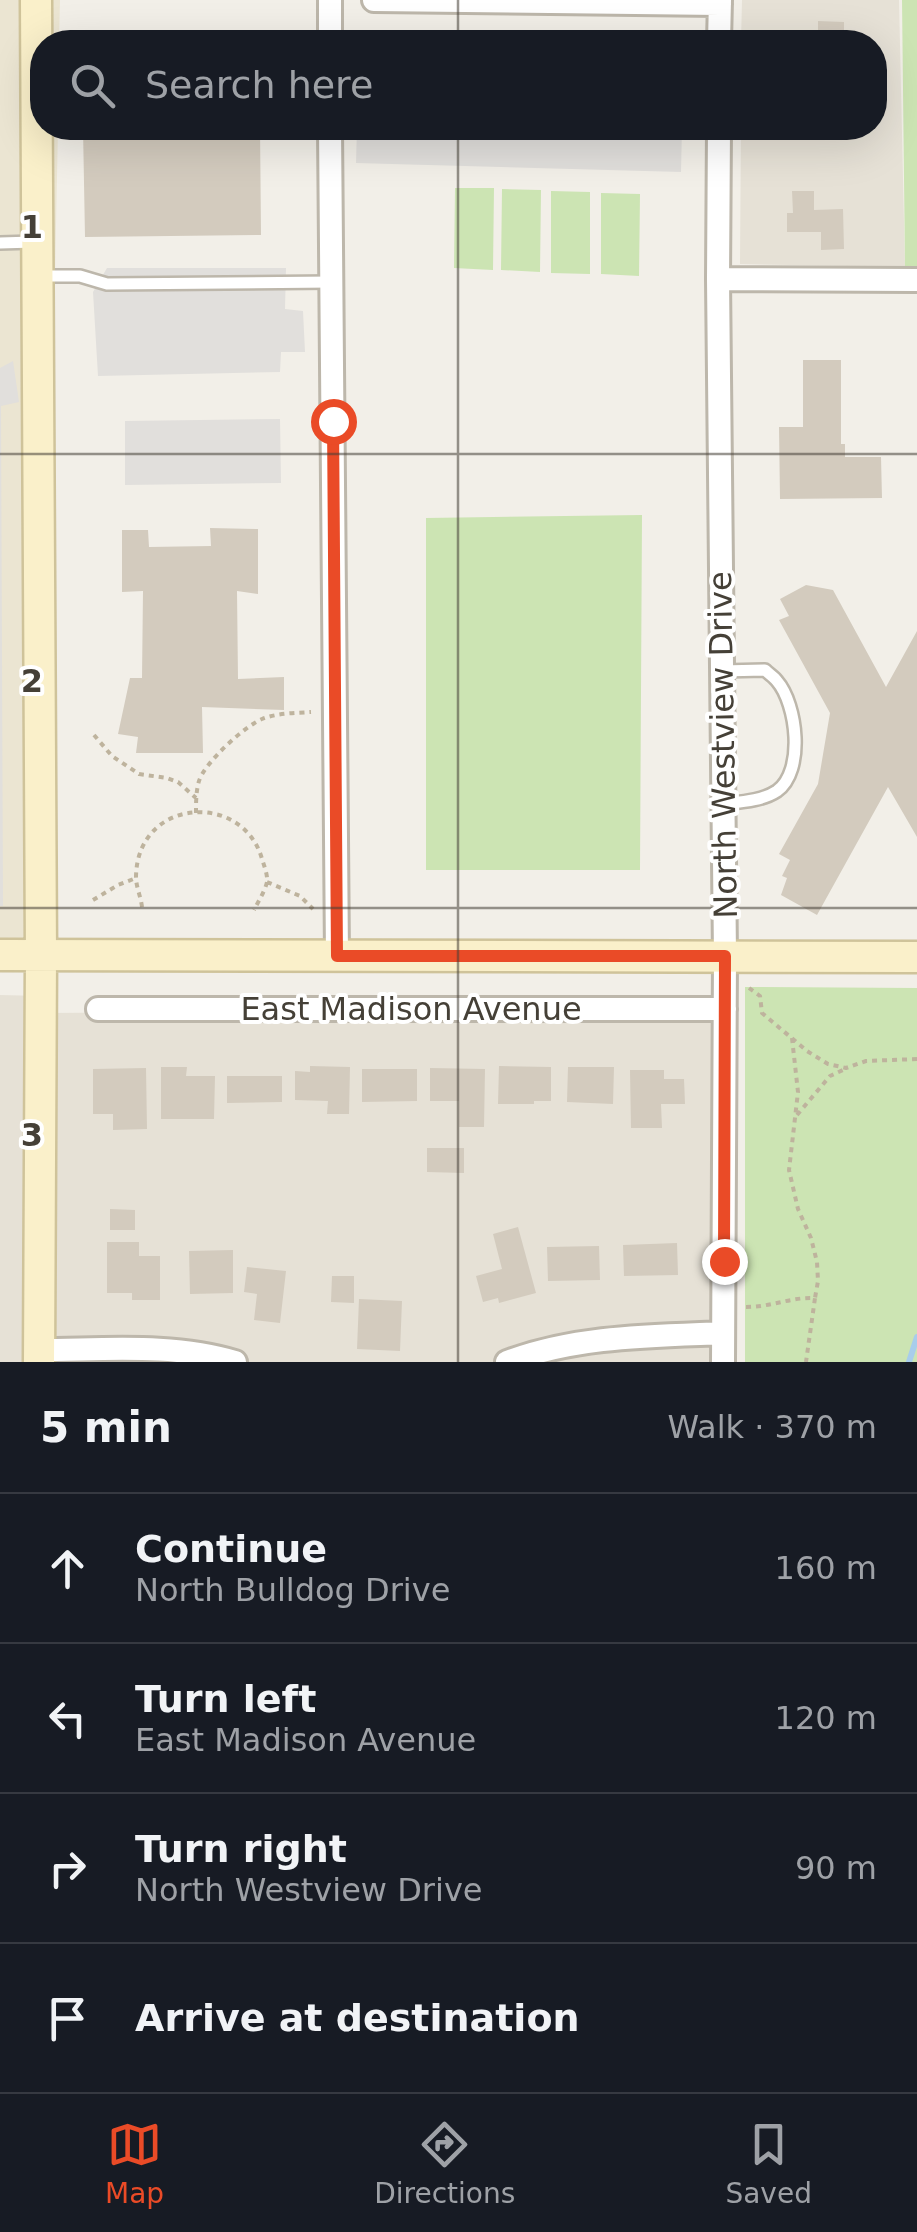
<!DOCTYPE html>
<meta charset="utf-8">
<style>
:root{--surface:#171b24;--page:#20242c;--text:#f1f3f6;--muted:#9ea1a6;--line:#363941;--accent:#ea4b27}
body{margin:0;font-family:"DejaVu Sans",sans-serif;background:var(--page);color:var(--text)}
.stop{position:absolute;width:30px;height:30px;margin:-22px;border:8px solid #ea4b27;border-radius:50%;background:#fff}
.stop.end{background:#ea4b27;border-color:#fff;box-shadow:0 2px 10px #0008}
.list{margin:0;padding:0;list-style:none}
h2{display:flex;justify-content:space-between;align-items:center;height:130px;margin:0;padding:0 40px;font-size:42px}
h2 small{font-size:32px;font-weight:400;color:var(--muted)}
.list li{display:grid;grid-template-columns:65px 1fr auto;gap:30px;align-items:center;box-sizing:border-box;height:150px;padding:0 40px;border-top:2px solid var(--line)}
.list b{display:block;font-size:38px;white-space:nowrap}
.list p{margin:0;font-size:32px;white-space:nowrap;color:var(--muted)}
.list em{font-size:32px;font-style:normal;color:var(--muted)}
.icon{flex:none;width:55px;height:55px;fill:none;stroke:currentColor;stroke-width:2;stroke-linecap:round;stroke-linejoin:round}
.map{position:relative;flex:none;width:917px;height:1362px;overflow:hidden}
.search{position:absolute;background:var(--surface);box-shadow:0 10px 40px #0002;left:30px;right:30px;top:30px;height:110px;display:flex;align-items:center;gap:25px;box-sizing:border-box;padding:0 35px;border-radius:40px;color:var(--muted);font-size:38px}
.sheet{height:730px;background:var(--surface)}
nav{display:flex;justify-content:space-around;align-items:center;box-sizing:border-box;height:140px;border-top:2px solid var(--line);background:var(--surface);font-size:28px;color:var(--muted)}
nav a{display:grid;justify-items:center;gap:5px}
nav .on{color:var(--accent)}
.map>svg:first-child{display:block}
</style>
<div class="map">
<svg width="917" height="1362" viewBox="0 0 917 1362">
<rect width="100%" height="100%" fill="#f2efe8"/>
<path fill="#e6e1d6" d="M742,0H899L905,267L740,264L741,128H874V42H741Z
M0,995L41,996V1013L725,1009L724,1362H0Z"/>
<path fill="#ebe5d2" d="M0,0H60L59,42H42V128H58L41,955L0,956Z"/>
<path fill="#cce4b3" d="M902,0H917V267H905Z
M455,188H494L493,270L454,268Z
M502,189L541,190L540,272L501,270Z
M551,191L590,192V274L551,273Z
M601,193L640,194L639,276L601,274Z
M642,515L640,870H426V518Z
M745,987L917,988V1362H745Z"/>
<path fill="#e1dfdc" d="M360,30L685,39V42H359Z
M357,128H682L681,172L356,163Z
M107,268H286L285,309L303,311L305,352H281L280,372L98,376L93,292Z
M13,361L19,402L1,406L3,906H0V368Z
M280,419L281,483L125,485V421Z"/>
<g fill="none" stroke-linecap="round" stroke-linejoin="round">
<path stroke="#a8cdeb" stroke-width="6" d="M909,1362L917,1337"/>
</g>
<path fill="#d3cbbe" d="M818,21L844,22V42H818Z
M777,35H812V42H777Z
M83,128H260L261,235L85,237Z
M792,191H814V210L843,209L844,249L821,250V232H787V213H793Z
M803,360H841V444H845V457H881L882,498L780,499L779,427H803Z
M210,528L258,529V594L237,591L238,679L284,677V710L202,707L203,753H136L138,737L118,734L130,678H142L143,591L122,592V530H148L149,547L211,546Z
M806,585L833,590L886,687L917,631V837L888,787L817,915L781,895L787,878L782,876L790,860L779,854L818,784L830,713L779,620L789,616L780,599Z
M310,1066L350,1067L349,1114H327L328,1101L295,1100V1071L310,1072Z
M499,1066L551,1067V1101H534V1104H498Z
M161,1067H187L186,1076H215L214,1119H161Z
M568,1067H614L613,1104L567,1102Z
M146,1068L147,1129L113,1130V1114H93V1069Z
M430,1068L485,1069L484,1127H459V1101H430Z
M362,1069H417V1101L362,1102Z
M630,1070H664V1079H684L685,1104H661L662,1128H631Z
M227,1076H282V1102L227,1103Z
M427,1148H464V1173L427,1172Z
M110,1209L135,1210V1230H110Z
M518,1227L536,1293L499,1303L498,1298L483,1302L476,1276L502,1269L493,1234Z
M107,1242H139V1256H160V1300H132V1293H107Z
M677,1243L678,1275L624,1276L623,1245Z
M599,1246L600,1280L548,1281L547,1247Z
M233,1250V1293L190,1294L189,1251Z
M247,1267L286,1271L280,1323L254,1320L257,1294L244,1292Z
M332,1276H354V1303L331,1302Z
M359,1299L402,1301L400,1351L357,1349Z"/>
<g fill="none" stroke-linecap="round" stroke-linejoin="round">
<g stroke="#bdb7ab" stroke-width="16">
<path id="lane" d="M0,243L33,242
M37,276H80L107,284L332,282
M722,671L765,670C769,674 774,677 777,681C797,704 805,771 777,791C762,801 740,802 723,804"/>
</g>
<g stroke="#bdb7ab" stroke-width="28">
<path id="street" d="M330,0V42
M374,0L720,4
M719,42L720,0
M330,128L337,956
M719,128L718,279L725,956L723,1362
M718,279L917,280
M98,1009H725
M39,1350C103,1350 174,1343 235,1362
M507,1362C576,1336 651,1336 723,1333"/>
</g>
<g stroke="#cfc39a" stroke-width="35">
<path id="secondary" d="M36,0L41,955L39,1362
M0,955L917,957"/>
</g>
<path stroke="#beb39d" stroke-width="4" stroke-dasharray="5 5" stroke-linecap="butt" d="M94,735L112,756L139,774L167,778L178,782L196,798
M196,813C196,802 196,791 199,781C205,762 245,726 262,719C277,713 296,713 311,712
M267,882L300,896L313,909
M93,900L118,885L136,878
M142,907C141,897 136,887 136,877C137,797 243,791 262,859C264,865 268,876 267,882C265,891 258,902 254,910
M749,988L760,996L762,1013L807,1051L828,1064L846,1068L866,1061L917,1059
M792,1038L798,1092L789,1170L798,1209L811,1238L817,1262L818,1281L815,1298
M797,1115L830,1076L843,1070
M746,1307C771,1307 791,1297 815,1298L806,1362"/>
<use href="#lane" stroke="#fff" stroke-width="11"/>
<use href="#street" stroke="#fff" stroke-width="22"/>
<use href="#secondary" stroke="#faf0ca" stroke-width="30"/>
</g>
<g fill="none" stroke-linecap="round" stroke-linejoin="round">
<path stroke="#ea4b27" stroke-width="12" d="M333,421L337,956H725L724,1261"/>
</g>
<path fill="none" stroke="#454037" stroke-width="2.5" stroke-opacity="0.55" d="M458,0V42M458,128V1362M0,454H917M0,908H917"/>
<g text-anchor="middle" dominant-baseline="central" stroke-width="8" stroke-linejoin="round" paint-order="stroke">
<g font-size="32" fill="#454037" stroke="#fff">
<text transform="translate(723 745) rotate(-91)">North Westview Drive</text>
<text x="411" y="1009">East Madison Avenue</text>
</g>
</g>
<g font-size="32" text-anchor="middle" font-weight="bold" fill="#454037" stroke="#fff" stroke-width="8" stroke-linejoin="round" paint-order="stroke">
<text x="32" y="238">1</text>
<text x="32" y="692">2</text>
<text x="32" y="1146">3</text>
</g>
</svg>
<div class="stop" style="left:333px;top:421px"></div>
<div class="stop end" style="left:724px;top:1261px"></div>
<div class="search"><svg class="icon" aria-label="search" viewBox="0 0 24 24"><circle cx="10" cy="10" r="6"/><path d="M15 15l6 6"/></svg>Search here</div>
</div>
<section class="sheet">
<h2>5 min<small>Walk · 370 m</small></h2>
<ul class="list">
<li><svg class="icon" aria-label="ahead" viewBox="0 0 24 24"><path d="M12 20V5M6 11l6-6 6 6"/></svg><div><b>Continue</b><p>North Bulldog Drive</p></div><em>160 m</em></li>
<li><svg class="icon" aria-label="left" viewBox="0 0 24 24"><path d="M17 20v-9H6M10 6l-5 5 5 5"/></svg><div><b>Turn left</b><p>East Madison Avenue</p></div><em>120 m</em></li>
<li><svg class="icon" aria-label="right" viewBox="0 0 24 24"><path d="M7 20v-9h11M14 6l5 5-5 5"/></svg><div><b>Turn right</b><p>North Westview Drive</p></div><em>90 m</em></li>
<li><svg class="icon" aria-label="arrive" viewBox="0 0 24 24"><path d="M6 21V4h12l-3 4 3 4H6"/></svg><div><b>Arrive at destination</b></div></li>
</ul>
</section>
<nav>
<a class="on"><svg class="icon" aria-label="map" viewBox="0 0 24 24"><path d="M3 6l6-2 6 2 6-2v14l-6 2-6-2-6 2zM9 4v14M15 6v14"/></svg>Map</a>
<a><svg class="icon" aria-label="directions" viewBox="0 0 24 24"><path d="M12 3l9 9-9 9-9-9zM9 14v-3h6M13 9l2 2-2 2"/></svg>Directions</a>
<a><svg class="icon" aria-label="saved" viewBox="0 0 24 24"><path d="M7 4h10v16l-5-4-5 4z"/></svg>Saved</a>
</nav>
